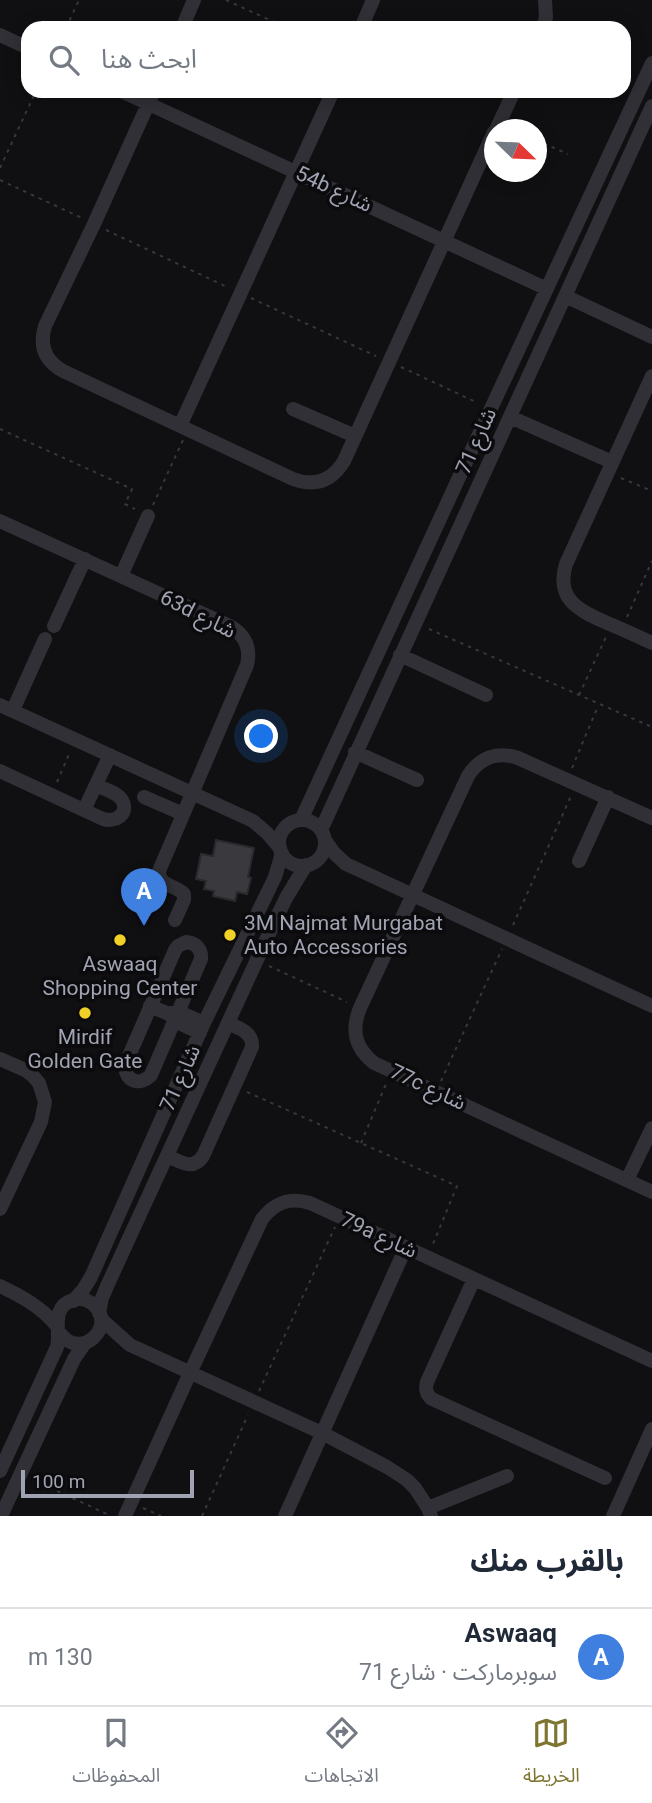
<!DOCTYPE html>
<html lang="ar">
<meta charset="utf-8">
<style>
:root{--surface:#fff;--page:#f2f2f3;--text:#1f2937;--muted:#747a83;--line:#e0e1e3;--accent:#7d7530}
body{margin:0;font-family:Roboto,"Noto Sans Arabic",sans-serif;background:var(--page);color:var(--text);direction:rtl}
.compass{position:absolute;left:484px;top:119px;width:63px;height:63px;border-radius:50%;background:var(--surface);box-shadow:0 4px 18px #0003;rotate:113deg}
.scale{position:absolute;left:21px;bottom:18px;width:173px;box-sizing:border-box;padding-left:7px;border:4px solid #a0a3b2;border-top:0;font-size:19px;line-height:24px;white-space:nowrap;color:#a0a3b2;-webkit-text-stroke:5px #0b0a0c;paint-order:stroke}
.you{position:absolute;left:262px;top:737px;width:24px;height:24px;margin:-18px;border:5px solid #fff;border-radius:50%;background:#1a73e8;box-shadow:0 0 0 10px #1a73e833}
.badge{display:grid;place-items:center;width:46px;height:46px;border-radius:50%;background:var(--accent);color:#fff;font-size:23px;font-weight:700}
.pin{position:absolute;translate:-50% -58px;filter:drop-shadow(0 2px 4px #0008)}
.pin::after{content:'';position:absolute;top:37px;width:24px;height:21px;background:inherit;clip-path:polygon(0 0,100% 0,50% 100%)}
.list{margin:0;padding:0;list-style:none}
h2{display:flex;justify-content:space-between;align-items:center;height:91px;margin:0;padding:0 28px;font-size:30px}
h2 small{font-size:23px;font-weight:400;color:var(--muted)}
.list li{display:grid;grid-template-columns:46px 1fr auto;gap:21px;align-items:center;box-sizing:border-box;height:98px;padding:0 28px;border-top:2px solid var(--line)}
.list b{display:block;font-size:26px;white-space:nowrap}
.list p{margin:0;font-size:23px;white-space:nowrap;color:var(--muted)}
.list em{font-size:23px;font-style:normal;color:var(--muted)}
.icon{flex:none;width:38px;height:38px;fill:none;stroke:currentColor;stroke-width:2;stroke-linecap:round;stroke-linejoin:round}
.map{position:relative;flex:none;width:652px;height:1516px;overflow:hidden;direction:ltr}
.search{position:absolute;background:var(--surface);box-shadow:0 4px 18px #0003;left:21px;right:21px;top:21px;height:77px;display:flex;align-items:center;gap:18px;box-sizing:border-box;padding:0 24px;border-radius:21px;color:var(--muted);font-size:26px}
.sheet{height:189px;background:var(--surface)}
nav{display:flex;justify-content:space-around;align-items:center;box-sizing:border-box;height:98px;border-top:2px solid var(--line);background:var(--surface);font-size:19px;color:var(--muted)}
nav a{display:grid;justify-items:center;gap:4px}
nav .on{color:var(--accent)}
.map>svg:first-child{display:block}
</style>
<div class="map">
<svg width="652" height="1516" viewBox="0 0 652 1516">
<rect width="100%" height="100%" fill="#100f11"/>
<path fill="#3a393e" stroke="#2a292d" stroke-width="2" d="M216,840L254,848L248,877L251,878L247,894L237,892L235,901L213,896L214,891L204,889L206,881L196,879L201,854L213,856Z"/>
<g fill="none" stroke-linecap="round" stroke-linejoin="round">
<path stroke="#36373d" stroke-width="2" stroke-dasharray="3.5 5" stroke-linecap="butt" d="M226,0L287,28
M66,28L79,0
M536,140L568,154
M0,168L36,91
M0,180L82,218
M106,230L227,287
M251,298L376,356
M401,367L478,403
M0,429L132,489L125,504L135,509
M621,478L652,491
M153,505L183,440
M627,617L652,561
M429,629L652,727
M579,695L606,637
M572,768L598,706
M57,782L70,752
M513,925L571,796
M269,966L347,1002
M441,1081L502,949
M247,1092L457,1186L433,1244
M361,1143L386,1084
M259,1391L335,1227
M34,1480L111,1516
M143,1508L161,1516
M202,1516L248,1415"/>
<path stroke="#313036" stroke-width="14" d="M182,28L194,0
M361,28L373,0
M543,28L546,17L545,0
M0,35L28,48
M121,91L545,288
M154,91L94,224L45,326C39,346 45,361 63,371L293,479C315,487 332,481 344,461L494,132
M496,130L514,91
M565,296L652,337
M652,376L566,564C555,600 579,610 607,623C622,629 637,636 652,643
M293,409L355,436
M510,417L612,462
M180,426L333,91
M0,521L230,626C245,635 251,648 247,665L159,871C158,886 175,885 184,894V900L175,920
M121,576L148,516
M54,626L85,559
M400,655L486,695
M0,705L253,821L267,833L280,848
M13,710L45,639
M355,752L417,780
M0,771L103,819C115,823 130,814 122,800C117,792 103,789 96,785
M144,797L183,814
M84,810L110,755
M652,818L518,758C497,751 480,757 468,776L360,1008C351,1030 355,1048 374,1063L652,1192
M301,820C418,568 533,314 652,63
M279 843a23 23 0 1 1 46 0a23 23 0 1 1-46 0Z
M321,830L652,106
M325,840L334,853L346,864L652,1006
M579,861L608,797
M186,942C196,943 202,949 201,959L151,1075C139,1087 125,1081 125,1065L175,950L178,946Z
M150,1006L169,1014L177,1022L200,1033
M170,1013H181L204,1023
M0,1059L25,1070L33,1076L39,1083L45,1102L41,1122L0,1209
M167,1156C181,1162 193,1171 203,1156L252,1047C253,1032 240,1029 228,1023
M627,1180L652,1128
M474,1279L427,1382C425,1389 426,1394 432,1399L605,1478
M0,1286C23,1297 41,1307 57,1326
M73,1301L83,1290L91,1277L204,1023L275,877L282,853
M99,1313L102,1298L108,1284L272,927L286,898L306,865
M101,1319L130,1345L322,1433L387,1467L407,1480L415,1488L428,1508L431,1516
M0,1471L57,1347C61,1331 50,1307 73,1300C80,1298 88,1300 94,1305C117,1326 81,1362 60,1333
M428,1508L507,1476
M1,1516L74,1359L85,1343
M125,1516L190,1373L262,1219C275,1202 290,1197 310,1203L652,1361
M285,1516L406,1247
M613,1516L652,1429"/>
</g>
<g fill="#f1d127" stroke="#0b0a0c" stroke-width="2.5">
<circle cx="230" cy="935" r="7"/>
<circle cx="120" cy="940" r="7"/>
<circle cx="85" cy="1013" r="7"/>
</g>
<g text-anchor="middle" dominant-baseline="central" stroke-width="7" stroke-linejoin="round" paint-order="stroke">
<g font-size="21" fill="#a0a3b2" stroke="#0b0a0c">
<text transform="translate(334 189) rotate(25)">54b شارع</text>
<text transform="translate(476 441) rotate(-66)">شارع 71</text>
<text transform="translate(198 614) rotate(27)">63d شارع</text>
<text transform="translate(180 1078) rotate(-66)">شارع 71</text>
<text transform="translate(428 1087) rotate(25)">77c شارع</text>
<text transform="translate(379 1235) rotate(25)">79a شارع</text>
</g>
<g font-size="21" fill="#a0a3b2" stroke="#0b0a0c">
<text x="244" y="923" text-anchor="start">3M Najmat Murgabat<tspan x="244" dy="24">Auto Accessories</tspan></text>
<text x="120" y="964">Aswaaq<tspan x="120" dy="24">Shopping Center</tspan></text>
<text x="85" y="1037">Mirdif<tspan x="85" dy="24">Golden Gate</tspan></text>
</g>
</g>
</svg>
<svg class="compass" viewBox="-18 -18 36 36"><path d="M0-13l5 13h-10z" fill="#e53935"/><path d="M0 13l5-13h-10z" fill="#747a83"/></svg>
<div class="scale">100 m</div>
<div class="you"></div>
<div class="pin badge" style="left:144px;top:926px;background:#3f7fe0">A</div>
<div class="search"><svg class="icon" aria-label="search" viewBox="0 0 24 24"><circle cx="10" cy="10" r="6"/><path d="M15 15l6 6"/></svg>ابحث هنا</div>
</div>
<section class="sheet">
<h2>بالقرب منك<small></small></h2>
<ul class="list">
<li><span class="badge" style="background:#3f7fe0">A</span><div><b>Aswaaq</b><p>سوبرماركت · شارع 71</p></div><em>130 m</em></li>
</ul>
</section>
<nav>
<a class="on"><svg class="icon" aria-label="map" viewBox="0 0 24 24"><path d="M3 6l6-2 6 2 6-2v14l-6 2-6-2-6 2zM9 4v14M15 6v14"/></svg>الخريطة</a>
<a><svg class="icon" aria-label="directions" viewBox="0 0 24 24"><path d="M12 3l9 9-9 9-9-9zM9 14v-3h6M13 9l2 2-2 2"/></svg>الاتجاهات</a>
<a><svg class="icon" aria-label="saved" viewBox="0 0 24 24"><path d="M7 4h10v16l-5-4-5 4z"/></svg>المحفوظات</a>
</nav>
